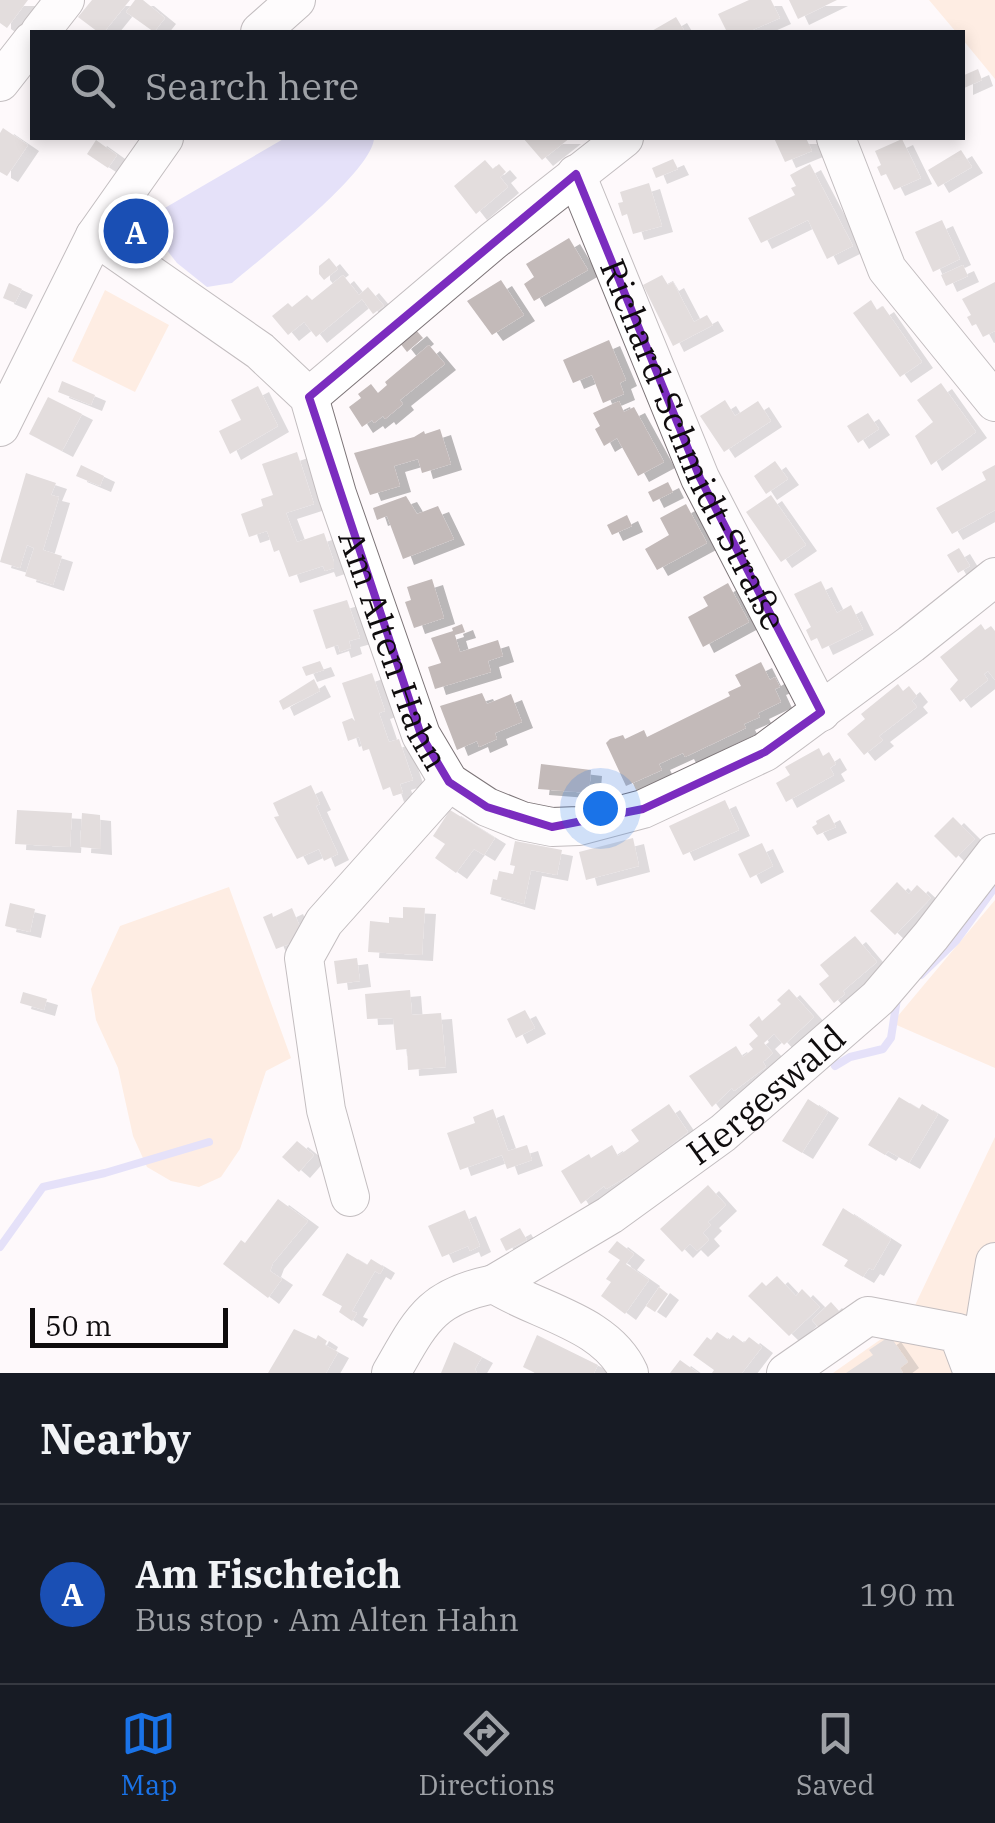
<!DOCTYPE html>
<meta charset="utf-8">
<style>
:root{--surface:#171b24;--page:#242831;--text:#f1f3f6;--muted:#9ea1a6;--line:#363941;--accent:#1a73e8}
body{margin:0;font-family:"IBM Plex Serif",serif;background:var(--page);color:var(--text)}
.scale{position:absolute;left:30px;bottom:25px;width:198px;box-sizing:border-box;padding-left:10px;border:5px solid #0f0c0d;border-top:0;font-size:28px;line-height:35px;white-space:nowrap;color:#0f0c0d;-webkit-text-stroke:8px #fef9fb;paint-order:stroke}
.you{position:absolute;left:600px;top:808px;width:35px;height:35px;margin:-25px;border:8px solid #fff;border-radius:50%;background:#1a73e8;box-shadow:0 0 0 15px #1a73e833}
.badge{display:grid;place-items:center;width:65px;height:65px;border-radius:50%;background:var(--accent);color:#fff;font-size:32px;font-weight:700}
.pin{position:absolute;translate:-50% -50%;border:5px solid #fff;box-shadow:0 2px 10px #0006}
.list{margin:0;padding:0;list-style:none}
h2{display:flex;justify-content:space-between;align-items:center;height:130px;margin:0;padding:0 40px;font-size:42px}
h2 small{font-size:32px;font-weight:400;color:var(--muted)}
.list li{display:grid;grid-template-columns:65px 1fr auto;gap:30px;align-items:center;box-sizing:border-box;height:180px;padding:0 40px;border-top:2px solid var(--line)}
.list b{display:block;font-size:38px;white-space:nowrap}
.list p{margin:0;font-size:32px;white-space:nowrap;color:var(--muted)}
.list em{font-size:32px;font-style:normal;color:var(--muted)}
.icon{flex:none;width:55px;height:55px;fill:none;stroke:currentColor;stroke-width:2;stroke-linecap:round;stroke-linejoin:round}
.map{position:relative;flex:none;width:995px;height:1373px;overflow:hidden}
.search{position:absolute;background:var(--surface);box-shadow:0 5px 15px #0003;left:30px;right:30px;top:30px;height:110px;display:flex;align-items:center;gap:25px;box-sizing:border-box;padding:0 35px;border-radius:0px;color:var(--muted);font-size:38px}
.sheet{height:310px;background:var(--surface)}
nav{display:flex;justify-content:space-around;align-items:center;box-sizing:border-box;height:140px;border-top:2px solid var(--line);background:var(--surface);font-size:28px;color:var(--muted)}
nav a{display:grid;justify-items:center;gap:5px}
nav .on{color:var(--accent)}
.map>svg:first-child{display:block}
</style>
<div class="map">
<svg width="995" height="1373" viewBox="0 0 995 1373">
<defs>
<filter id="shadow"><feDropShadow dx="11" dy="6" stdDeviation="0" flood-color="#0004"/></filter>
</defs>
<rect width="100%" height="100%" fill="#fef9fb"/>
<path fill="#ffdec5" d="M929,0H995V79L963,40L962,32H956Z
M105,290L169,325L135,392L72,361Z
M229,887L291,1058L266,1071L240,1149L221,1177L199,1187L171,1181L147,1167L133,1136L118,1068L96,1020L91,989L120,926Z
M995,900V1068L892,1023Z
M995,1137V1373H833L908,1320Z"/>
<path fill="#c7c4f6" d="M285,138H374C373,172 261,258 232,283L207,287L177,263L147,225L151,216Z"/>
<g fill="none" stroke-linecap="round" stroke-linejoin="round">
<path stroke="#c7c4f6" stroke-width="8" d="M921,975L956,941L995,887
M835,1066L850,1057L883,1049L891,1038L897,999
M0,1247L43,1187L105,1173L209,1142"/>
</g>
<path fill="#c3bab9" filter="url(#shadow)" d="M0,0H28L7,28L0,23Z
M92,0H130L104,32H98L78,17Z
M135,0H143L165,18L154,32L126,12Z
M749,0H771L780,18L748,32H727L718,14Z
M789,0H837L798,19Z
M676,17L685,32H650Z
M978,69L982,80L962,89V76Z
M3,128L28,145L7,176L0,172V133Z
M523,138H570L542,160Z
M774,138H806L812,151L785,162Z
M902,139L921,178L894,190L886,174L881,176L877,167L881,165L875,151Z
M96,140L117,155L108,168L87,154Z
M961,150L972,167L938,187L928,170Z
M673,159L678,169L656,178L652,168Z
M485,160L493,169L499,164L506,172L500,177L508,187L476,214L454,186Z
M810,164L853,246L827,259L808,220L761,243L748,218L795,195L791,188L796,186L790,175Z
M649,183L662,226L633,234L627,214L622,216L618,203L623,202L620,192Z
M942,220L960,259L933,272L915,232Z
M569,238L588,270L534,301L524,284L534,277L526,264Z
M329,258L338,269L324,280L319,274V266Z
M963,265L968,276L946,286L941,275Z
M343,275L359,295L368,287L384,306L373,314L362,299L316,337L304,322L288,335L272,316L288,303L292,307L307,295L312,300Z
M662,275L668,285L673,282L694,322L707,315L713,325L673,346L643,285Z
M501,280L524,315L492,335L467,301Z
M995,282V331L983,337L976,324L972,326L967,317L971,315L962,299Z
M9,283L22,289L15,303L3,298Z
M871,300L877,310L883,306L922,362L900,377L853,313Z
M416,330L423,338L407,352L400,343Z
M609,340L626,380L620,383L624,394L603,403L592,375L573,383L563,360Z
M429,345L445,364L400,400L403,404L385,419L383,416L374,423L372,420L362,427L349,407L361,398L358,394L371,384L378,393L387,385L385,382Z
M62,381L95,395L91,405L58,392Z
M941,383L976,432L931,465L915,436L933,422L917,400Z
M258,386L278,426L230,454L219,431L241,420L231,400Z
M48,397L82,414L62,451L29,434Z
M725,400L735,416L758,401L771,421L724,452L700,416Z
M619,401L624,412L634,407L664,462L638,476L617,438L604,446L595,429L600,426L593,413Z
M868,413L879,429L858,443L847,426Z
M440,429L451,464L422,473L418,459L394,466L400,486L370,495L354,453L414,437L424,431L425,434Z
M297,452L314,504L286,513L297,542L324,533L334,562V568L325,571L323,566L289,577L279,550L274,552L267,531L249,537L241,514L263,506L261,499L273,495L262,464Z
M775,461L788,479L766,494L754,476Z
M81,465L104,476L100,486L76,476Z
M995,465V510L952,534L936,508L986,480L982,472Z
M26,473L56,483L51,495L59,497L43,550L62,556L53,585L25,576L34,548L27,545L20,568L0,562Z
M668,482L673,492L653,502L648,492Z
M771,495L806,545L781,562L746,512Z
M406,496L417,514L438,506L454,539L403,559L387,516L377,520L373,508Z
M686,504L707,543L657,570L645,549L669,535L660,518Z
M627,515L632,526L612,535L607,525Z
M959,548L970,566L958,573L947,555Z
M432,579L444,618L414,628L405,602L411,600L407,587Z
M821,581L837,613L851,605L863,629L822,649L817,638L811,641L806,630L811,627L794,594Z
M728,583L749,622L703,647L688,617L708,606L703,597Z
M347,600L360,638L349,641L351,648L340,652L338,645L326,649L313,610Z
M462,624L465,632L455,635L460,652L498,640L503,656L488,661L491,672L435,689L428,667L441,663L431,638L453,631L452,628Z
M981,624L985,630L991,626L995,631V680L988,671L984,674L988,680L960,702L950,689L958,680L940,657Z
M320,661L324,670L306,676L302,667Z
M761,662L770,680L775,677L780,687L775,689L781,702L758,713L760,717L744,724L746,728L685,757L683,753L659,764L662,770L626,786L606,743L610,739L623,735L625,739L644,730L647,737L730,696L728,692L741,686L735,675Z
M372,673L385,711L379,713L389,742L399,739L413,780L400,784L403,793L393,796L390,787L383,790L369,749L363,751L359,737L348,741L342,722L352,718L355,721L342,683Z
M314,679L320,691L283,710L279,701Z
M898,684L903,691L909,686L917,696L912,701L917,707L879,736L883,740L864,755L847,734L865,719L861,714Z
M482,693L487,704L511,694L522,722L495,733L497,739L479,747L477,741L457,750L440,706Z
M819,748L823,756L829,752L836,764L830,768L834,775L786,802L776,783L790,775L785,767Z
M541,764L591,770L589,793L538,789Z
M311,785L320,804L316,806L338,854L324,861L319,849L297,859L274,817L279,816L273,803Z
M725,800L739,830L683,855L669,826Z
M17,810L72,813L70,847L15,844Z
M450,810L495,838L484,855L474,849L456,873L435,858L445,844L433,836Z
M82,813L100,815L101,849L80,847Z
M829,814L836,827L817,835L812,827L817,824L816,821Z
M953,817L975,839L956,858L934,836Z
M633,838L639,866L586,880L579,852Z
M515,841L562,850L557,875L531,870L524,904L490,894L493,879L497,880L499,871L513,874L515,866L510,865Z
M762,843L773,866L750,878L738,854Z
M897,882L909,894L917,885L931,898L895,935L870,911Z
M10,903L35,909L30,932L5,926Z
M403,907L425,908L422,955L368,952L370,921L389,923V917L403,918Z
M292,908L301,929L297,941L276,949L263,917L272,913L273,917Z
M855,936L877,962L843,991L845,994L834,1003L819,984L829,976L820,965Z
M357,958L360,981L337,984L334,961Z
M789,989L814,1017L784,1045L774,1034L764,1043L773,1053L763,1062L766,1067L734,1091L732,1088L712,1107L689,1076L736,1046L743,1057L753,1049L749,1044L758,1036L749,1025L759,1016L762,1021L781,1004L777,1000Z
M410,990L412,1015L441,1013L446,1067L408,1070L407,1049L396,1050L393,1018L367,1019L365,994Z
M23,992L47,999L44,1010L20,1003Z
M525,1010L535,1028L516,1038L507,1019Z
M899,1097L919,1109L922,1104L938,1114L909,1163L888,1151L885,1155L868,1145Z
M808,1099L828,1112L802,1153L782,1141Z
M669,1104L688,1132L640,1169L606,1189L604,1186L581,1204L561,1171L589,1154L591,1158L612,1145L618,1156L639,1141L631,1130Z
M493,1109L508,1151L527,1145L532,1160L507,1169L502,1155L460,1170L447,1133L475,1123L473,1117Z
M297,1141L314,1155L299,1172L282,1157Z
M708,1185L726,1205L708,1222L711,1225L703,1233L709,1240L697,1251L690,1244L682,1252L660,1229Z
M278,1199L308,1221L273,1263L270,1271L282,1279L268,1298L223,1264L241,1240L245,1243Z
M843,1208L891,1239L873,1270L869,1268L863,1277L844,1266L848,1260L822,1245Z
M465,1210L480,1246L470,1251L468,1246L442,1257L428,1226Z
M520,1228L527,1240L506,1251L500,1239Z
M617,1241L634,1254L626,1264L649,1280L625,1314L601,1296L611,1282L606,1279L620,1260L608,1252Z
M347,1253L367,1265L371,1259L384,1267L380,1274L375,1271L352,1311L357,1313L352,1321L339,1312L342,1306L322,1295Z
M777,1276L796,1296L802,1289L820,1307L789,1336L748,1296L762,1282L766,1286Z
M659,1287L668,1294L655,1312L646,1306Z
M831,1302L848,1321L826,1336L812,1320Z
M294,1329L316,1339L318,1335L327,1341L325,1345L338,1352L326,1373H268Z
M717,1332L729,1340L733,1335L744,1343L749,1337L762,1347L742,1373H712L714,1370L693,1355L707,1337L711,1340Z
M537,1335L598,1365L594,1373H535L523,1367Z
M890,1336L908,1362L900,1368L903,1373H846L873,1355L869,1350Z
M454,1342L482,1357L475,1369L477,1373H441Z
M680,1360L698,1373H670Z"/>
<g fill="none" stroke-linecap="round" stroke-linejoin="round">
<g stroke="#7c7477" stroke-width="40">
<g id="minor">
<path d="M40,32L65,0"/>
<path d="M260,32L296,0"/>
<path d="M0,82L32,41"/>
<path d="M836,138L887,269L995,402"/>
<path id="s1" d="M576,174L700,478L821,712"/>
<path id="s2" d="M95,236L260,351L309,397L337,494L421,735L449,782L487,807L522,821L552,827L579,826L643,809L765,752L911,644L995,577"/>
<path d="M309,397L493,241L624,138"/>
<path d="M0,427L95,236L164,138"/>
<path d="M350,1197L326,1110L304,958L324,922L449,782"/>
<path id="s3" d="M494,1284L610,1215L723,1133L878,998L931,936L995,853"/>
<path d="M391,1373C421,1321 430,1297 494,1284C538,1312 606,1322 629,1373"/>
<path d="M786,1373L868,1316L958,1333L973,1373"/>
<path d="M977,1373L995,1262"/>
</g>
</g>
<use href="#minor" stroke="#fff" stroke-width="38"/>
</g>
<path d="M0 0H995V1373H0ZM576,174L700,478L821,712L765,752L643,809L552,827L487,807L449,782L421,735L309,397Z" fill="#fef9fb" fill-opacity=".55" fill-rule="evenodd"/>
<path fill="none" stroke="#7b2cbf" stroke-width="8" stroke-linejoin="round" d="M576,174L700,478L821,712L765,752L643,809L552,827L487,807L449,782L421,735L309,397Z"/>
<g text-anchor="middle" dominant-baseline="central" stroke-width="10" stroke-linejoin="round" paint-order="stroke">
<g font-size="35" fill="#0f0c0d" stroke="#fef9fb">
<text stroke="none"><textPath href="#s1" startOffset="295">Richard-Schmidt-Straße</textPath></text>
<text stroke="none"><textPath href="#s2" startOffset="535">Am Alten Hahn</textPath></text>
<text stroke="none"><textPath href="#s3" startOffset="332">Hergeswald</textPath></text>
</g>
</g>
</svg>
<div class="scale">50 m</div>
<div class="you"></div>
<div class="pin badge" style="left:136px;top:231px;background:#1a4fb4">A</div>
<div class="search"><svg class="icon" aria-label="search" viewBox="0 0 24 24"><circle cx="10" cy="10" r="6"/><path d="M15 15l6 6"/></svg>Search here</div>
</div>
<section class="sheet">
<h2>Nearby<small></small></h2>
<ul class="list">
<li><span class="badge" style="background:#1a4fb4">A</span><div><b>Am Fischteich</b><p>Bus stop · Am Alten Hahn</p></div><em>190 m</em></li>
</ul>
</section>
<nav>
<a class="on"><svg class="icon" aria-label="map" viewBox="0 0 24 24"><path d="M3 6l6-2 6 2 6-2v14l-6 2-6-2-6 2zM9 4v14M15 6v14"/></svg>Map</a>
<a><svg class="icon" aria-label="directions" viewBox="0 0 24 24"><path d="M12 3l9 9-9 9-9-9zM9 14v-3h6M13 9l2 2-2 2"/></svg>Directions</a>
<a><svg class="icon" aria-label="saved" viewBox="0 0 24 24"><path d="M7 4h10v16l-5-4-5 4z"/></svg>Saved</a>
</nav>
